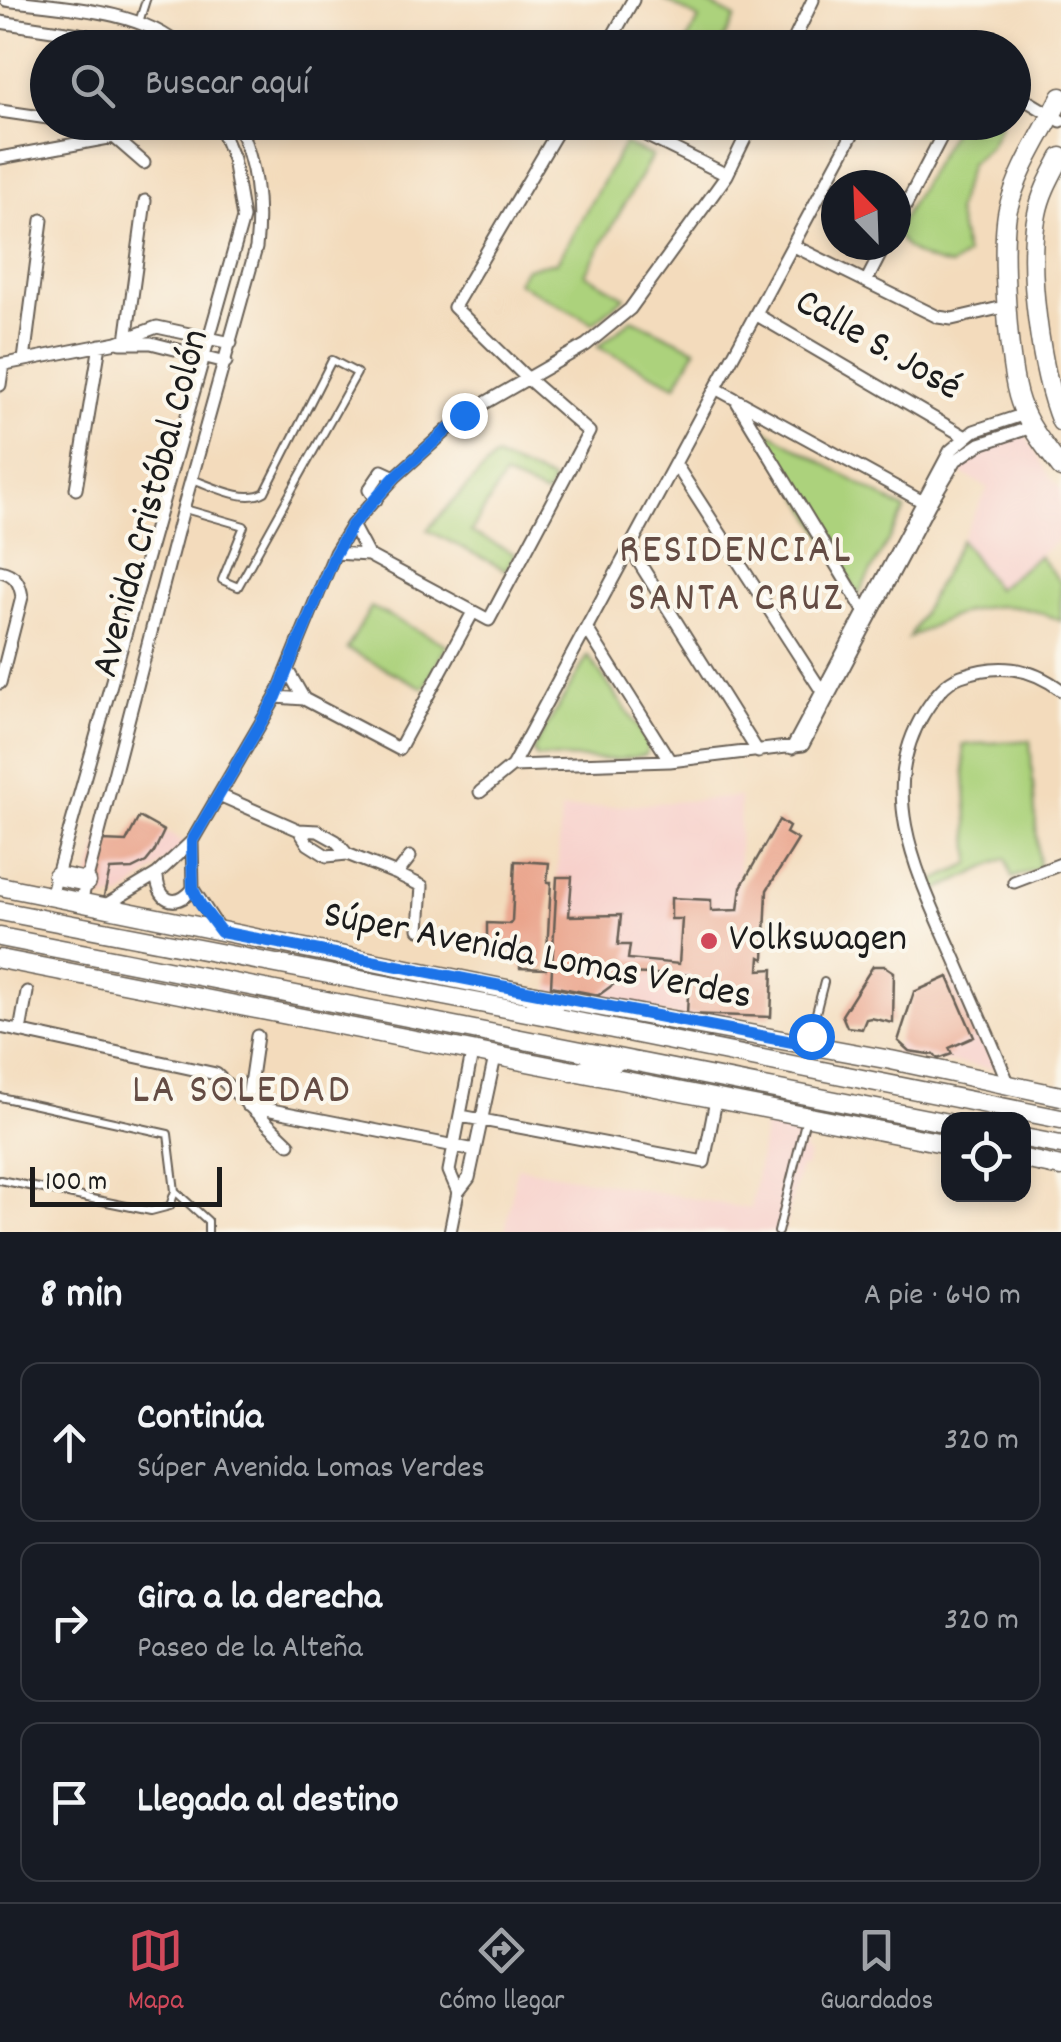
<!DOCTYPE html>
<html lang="es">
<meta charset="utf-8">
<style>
:root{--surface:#171b24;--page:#20242c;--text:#f1f3f6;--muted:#9ea1a6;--line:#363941;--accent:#d1495b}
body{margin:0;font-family:Dekko,sans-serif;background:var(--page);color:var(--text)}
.controls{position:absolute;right:30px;bottom:30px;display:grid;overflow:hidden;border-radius:20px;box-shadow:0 5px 15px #0003}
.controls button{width:90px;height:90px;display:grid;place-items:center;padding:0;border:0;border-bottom:2px solid var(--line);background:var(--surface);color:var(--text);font:50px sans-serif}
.compass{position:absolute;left:821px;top:170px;width:90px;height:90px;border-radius:50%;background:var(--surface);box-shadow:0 5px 15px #0003;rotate:337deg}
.scale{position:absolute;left:30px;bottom:25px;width:192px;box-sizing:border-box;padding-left:10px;border:5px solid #1c1c1c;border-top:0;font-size:28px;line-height:35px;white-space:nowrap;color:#1c1c1c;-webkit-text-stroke:8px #fbf7ec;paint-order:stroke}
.stop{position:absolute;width:30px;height:30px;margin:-22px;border:8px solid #1a73e8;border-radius:50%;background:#fff}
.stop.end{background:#1a73e8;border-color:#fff;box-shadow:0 2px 10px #0008}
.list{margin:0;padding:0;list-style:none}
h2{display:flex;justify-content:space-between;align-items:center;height:130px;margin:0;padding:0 40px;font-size:42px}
h2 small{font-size:32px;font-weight:400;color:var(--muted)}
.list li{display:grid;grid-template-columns:65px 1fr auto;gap:30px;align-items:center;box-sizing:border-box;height:160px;margin:0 20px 20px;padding:0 20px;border:2px solid var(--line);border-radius:20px}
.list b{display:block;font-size:38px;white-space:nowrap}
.list p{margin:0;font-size:32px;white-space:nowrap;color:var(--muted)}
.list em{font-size:32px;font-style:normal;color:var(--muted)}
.icon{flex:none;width:55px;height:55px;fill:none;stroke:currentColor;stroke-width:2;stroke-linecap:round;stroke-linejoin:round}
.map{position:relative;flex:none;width:1061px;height:1232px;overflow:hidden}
.search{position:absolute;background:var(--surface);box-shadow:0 5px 15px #0003;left:30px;right:30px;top:30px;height:110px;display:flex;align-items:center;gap:25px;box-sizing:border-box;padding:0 35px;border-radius:55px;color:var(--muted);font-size:38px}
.sheet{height:670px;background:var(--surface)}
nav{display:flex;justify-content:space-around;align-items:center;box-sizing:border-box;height:140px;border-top:2px solid var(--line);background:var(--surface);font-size:28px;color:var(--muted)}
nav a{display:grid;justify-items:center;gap:5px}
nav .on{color:var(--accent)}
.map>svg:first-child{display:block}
</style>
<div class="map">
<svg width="1061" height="1232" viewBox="0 0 1061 1232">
<rect width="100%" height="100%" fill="#fbf7ec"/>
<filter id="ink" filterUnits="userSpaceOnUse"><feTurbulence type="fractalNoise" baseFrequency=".01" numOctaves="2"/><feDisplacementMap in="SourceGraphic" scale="20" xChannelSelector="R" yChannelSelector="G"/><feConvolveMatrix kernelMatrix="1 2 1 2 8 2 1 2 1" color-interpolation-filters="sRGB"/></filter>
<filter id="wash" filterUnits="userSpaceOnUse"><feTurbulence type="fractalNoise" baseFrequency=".0048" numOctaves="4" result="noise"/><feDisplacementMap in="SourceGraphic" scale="40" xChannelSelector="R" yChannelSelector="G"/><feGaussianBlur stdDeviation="2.25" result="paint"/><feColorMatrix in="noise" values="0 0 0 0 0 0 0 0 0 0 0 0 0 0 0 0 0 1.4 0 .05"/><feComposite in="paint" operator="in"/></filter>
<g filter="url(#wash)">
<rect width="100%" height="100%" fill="#f3dbbc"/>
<path fill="#f7d0cb" d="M1023,430L1049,476L1061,489V538L996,589L961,540L988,488L954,469L982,445Z
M740,797L736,1029L550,992L561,810Z
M139,817L187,844L122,897L82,902L99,841L126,842Z
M957,973L997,1069L893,1054L914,992Z
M767,1113L811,1122L804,1153L809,1155L806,1167H800L784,1232H505L517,1167L751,1209Z"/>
<path fill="#acd27c" stroke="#64774c" stroke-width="2.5" d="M665,0H701L735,18L719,47H684L699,19Z
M957,123H1001L990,146L970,164L960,197L956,212L966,255L951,266C929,262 902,253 896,230Z
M624,144L652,156L585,274L625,297L593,323L517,282L526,268L557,262Z
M632,319L696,349L676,385L598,347Z
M759,426L905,510L858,595Z
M495,457L553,481L546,495L504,476L471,532L515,554L506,570L427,530Z
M961,540L996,589L1039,556L1061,583V621C1001,593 963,608 909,638Z
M371,607L447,645L424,688L347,649Z
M588,656L650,744L645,755L617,760L537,757L533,750Z
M1030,740L1039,868L1012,878L1006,858L931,893L927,884L971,864L963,745Z"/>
<g id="blocks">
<path fill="#eaa58d" d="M139,817L164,831L154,852L146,862L132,869L110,870L103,900L87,896L102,841L126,842Z
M779,820L789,827L786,833L798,840L767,890L764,959L760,957L759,970L773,969L771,1017L687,1014L689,975L618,973V981L599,995L551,986L557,877H572L569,916L621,915L618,945H630L628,959L679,964L682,919H671V898L711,900V911L738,910L741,887Z
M515,861L549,863L547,882H551L546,969L520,968L521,946L487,945V923L510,924L512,921Z
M873,966H885L894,972L893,1023L871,1018L866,1019L862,1029L847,1027L842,1015Z
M948,977L974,1037L949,1048L952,1054L938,1059L935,1055L909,1051L898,1041L914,992Z"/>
</g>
</g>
<g filter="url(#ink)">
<use href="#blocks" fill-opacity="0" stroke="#675f54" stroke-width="2.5"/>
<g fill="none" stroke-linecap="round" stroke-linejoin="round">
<g stroke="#675f54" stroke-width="10">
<path id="lane" d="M139,22L146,0
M185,509L244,526L222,580L238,587L357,373L332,360L265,492C245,504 213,486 192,479
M808,1044L824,982
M0,1097L168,1134L175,1191L170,1206L151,1211L0,1180
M175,1191L208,1221V1232
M778,1232L806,1118"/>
</g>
<g stroke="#675f54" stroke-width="15">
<path id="street" d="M6,0C59,7 141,9 182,48
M0,22L79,34L135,48
M606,48L633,0
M790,48L813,0
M899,48L907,39H916L931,48
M1014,93L1061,121
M0,111L48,118
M75,122L114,137L144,163
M619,122L727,175
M0,158L114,137
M896,224L949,122
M794,246L938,317L952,319L1008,306
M867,280L885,245
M757,315L964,436
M126,341L145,201
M121,343H151L226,362
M24,360L42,220
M0,365L117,342L157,327L231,343
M0,385L3,364
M717,389L925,503
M736,400L866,614
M676,465L825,696
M76,489L100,345
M376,500L369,490L382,471L395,477
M352,525L368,555
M630,548L758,752
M335,553L368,555L489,620L589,432L526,377L454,307L563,122
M0,571C15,574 20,583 22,597L0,683
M587,629L670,761
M288,671L304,699
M276,697L304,699L399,749L473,612
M792,748L950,451L974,431L1025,414
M512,766L670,761L803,745L929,505L956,460L980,444L1032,427
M480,792L512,766L859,122
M219,795L299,830L318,831L336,841L347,854
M299,830L308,844L327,856L347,854L397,874L410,857
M192,841L193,889L221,932
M157,874C157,900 175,910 193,889
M397,874L422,886L419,929
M1014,882L1061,864
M51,896L243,218L233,159L218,122
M81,902L183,509L256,248C261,203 256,164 237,122
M104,906L157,874L192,841L276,697L335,553L352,525L395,477L464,415L586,345L630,309L727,175L753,122
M0,1027L216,1074L289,1144
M20,1031L27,992
M1009,1085C991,1040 971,996 952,952C919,877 875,792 924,713C933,699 944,682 961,676C997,663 1029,666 1061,690
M247,1105L257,1036
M251,1106L475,1150
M461,1116L704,1162L716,1100
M458,1192L449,1171L472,1053
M450,1232L458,1192L469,1178L495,1057"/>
</g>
<g stroke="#675f54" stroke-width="21">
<path id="secondary" d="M1061,97C1043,133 1018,169 1008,209C1000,244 1008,368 1020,402C1028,426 1046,448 1061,468
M1061,157C1051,176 1041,193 1037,214C1026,267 1041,373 1061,422
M57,876L87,882
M0,886L531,994L891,1060L1061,1096
M0,959L948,1144
M1024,1159L1061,1167"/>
</g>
<g stroke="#675f54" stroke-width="21">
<path id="primary" d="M0,911L558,1018L1061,1119
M0,937L948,1123
M531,994L558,1018
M573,1072L616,1062
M1024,1138L1061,1145"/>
</g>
<use href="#lane" stroke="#fff" stroke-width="6"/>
<use href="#street" stroke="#fff" stroke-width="11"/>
<use href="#secondary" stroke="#fff" stroke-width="18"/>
<use href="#primary" stroke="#fff" stroke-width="18"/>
</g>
</g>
<g fill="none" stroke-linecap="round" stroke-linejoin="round" filter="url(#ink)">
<path stroke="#1a73e8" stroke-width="12" d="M464,415L395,477L352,525L335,554L276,697L192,841L193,889L200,904L221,932L808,1045L811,1036"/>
</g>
<circle fill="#d1495b" stroke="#fbf7ec" stroke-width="4" cx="709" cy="941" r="10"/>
<g text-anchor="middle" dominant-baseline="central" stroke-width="8" stroke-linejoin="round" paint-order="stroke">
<g font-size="40" fill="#1c1c1c" stroke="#fbf7ec">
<text transform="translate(877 347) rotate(30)">Calle S. José</text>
<text transform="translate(153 504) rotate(-75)">Avenida Cristóbal Colón</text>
<text transform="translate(537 958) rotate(11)">Súper Avenida Lomas Verdes</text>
</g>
<g font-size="40" fill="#1c1c1c" stroke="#fbf7ec" text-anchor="start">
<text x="729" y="941">Volkswagen</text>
</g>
<g font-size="42" letter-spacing="2.5" fill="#644c44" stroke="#fbf7ec">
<text x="736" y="553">RESIDENCIAL<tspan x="736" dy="48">SANTA CRUZ</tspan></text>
<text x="242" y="1093">LA SOLEDAD</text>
</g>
</g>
</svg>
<div class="controls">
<button><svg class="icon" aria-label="locate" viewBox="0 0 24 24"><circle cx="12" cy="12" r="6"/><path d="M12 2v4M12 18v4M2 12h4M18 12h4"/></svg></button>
</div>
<svg class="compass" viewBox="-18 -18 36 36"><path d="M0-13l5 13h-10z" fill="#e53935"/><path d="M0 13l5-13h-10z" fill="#9ea1a6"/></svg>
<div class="scale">100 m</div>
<div class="stop" style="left:811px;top:1036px"></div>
<div class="stop end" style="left:464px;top:415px"></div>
<div class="search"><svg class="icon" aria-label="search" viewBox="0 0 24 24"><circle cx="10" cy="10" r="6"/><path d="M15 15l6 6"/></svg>Buscar aquí</div>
</div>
<section class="sheet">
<h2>8 min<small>A pie · 640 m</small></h2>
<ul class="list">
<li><svg class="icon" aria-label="ahead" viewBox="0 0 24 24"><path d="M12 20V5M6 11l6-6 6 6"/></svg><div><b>Continúa</b><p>Súper Avenida Lomas Verdes</p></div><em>320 m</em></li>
<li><svg class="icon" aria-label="right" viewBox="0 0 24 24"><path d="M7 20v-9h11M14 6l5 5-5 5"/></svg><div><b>Gira a la derecha</b><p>Paseo de la Alteña</p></div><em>320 m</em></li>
<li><svg class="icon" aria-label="arrive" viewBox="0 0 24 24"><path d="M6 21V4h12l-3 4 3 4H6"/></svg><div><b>Llegada al destino</b></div></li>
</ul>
</section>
<nav>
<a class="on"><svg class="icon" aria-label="map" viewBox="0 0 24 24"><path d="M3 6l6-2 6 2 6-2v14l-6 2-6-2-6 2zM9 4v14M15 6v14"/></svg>Mapa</a>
<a><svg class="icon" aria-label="directions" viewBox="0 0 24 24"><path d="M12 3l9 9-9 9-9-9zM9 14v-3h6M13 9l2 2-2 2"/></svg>Cómo llegar</a>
<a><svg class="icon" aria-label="saved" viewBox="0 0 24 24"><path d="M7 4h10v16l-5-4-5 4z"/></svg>Guardados</a>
</nav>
